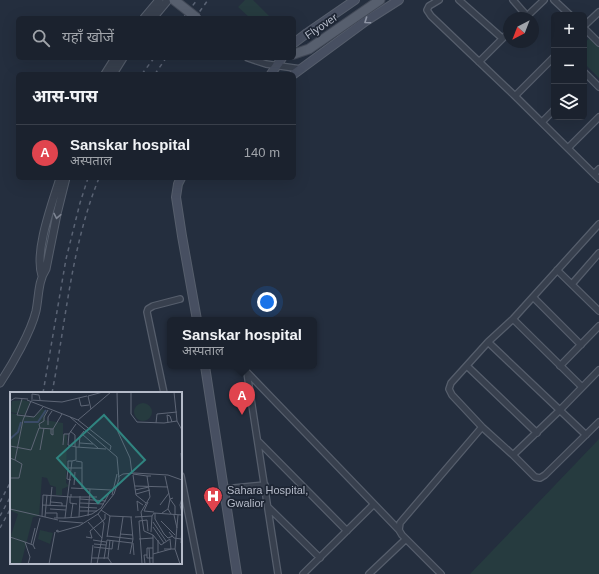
<!DOCTYPE html>
<html lang="hi">
<meta charset="utf-8">
<style>
:root{--surface:#1b222e;--page:#242a36;--text:#f1f3f6;--muted:#a0a4aa;--line:#393f4a;--accent:#0b8043}
body{margin:0;font-family:Arial,"Noto Sans Devanagari",sans-serif;background:var(--page);color:var(--text)}
.controls{position:absolute;right:12px;top:12px;display:grid;overflow:hidden;border-radius:6px;box-shadow:0 4px 16px #0002}
.controls button{width:36px;height:36px;display:grid;place-items:center;padding:0;border:0;border-bottom:1px solid var(--line);background:var(--surface);color:var(--text);font:20px sans-serif}
.compass{position:absolute;left:503px;top:12px;width:36px;height:36px;border-radius:50%;background:var(--surface);box-shadow:0 4px 16px #0002;rotate:222deg}
.you{position:absolute;left:267px;top:302px;width:14px;height:14px;margin:-10px;border:3px solid #fff;border-radius:50%;background:#1a73e8;box-shadow:0 0 0 6px #1a73e833}
.badge{display:grid;place-items:center;width:26px;height:26px;border-radius:50%;background:var(--accent);color:#fff;font-size:13px;font-weight:700}
.pin{position:absolute;translate:-50% -33px;filter:drop-shadow(0 1px 2px #0008)}
.pin::after{content:'';position:absolute;top:21px;width:14px;height:12px;background:inherit;clip-path:polygon(0 0,100% 0,50% 100%)}
.popup{position:absolute;left:167px;top:317px;width:150px;height:52px;box-sizing:border-box;display:grid;place-content:center;border-radius:6px;background:var(--surface);filter:drop-shadow(0 1px 3px #0005);font-size:13px;white-space:nowrap;color:var(--muted)}
.popup b{font-size:15px;color:var(--text)}
.popup::after{content:'';position:absolute;left:50%;top:100%;margin-left:-8px;border:8px solid transparent;border-top-color:var(--surface)}
.list{margin:0;padding:0;list-style:none}
h2{display:flex;justify-content:space-between;align-items:center;height:52px;margin:0;padding:0 16px;font-size:17px}
h2 small{font-size:13px;font-weight:400;color:var(--muted)}
.list li{display:grid;grid-template-columns:26px 1fr auto;gap:12px;align-items:center;box-sizing:border-box;height:56px;padding:0 16px;border-top:1px solid var(--line)}
.list b{display:block;font-size:15px;white-space:nowrap}
.list p{margin:0;font-size:13px;white-space:nowrap;color:var(--muted)}
.list em{font-size:13px;font-style:normal;color:var(--muted)}
.icon{flex:none;width:22px;height:22px;fill:none;stroke:currentColor;stroke-width:2;stroke-linecap:round;stroke-linejoin:round}
.map{position:relative;flex:none;width:599px;height:574px;overflow:hidden}
.search{position:absolute;background:var(--surface);box-shadow:0 4px 16px #0002;left:16px;top:16px;width:280px;height:44px;display:flex;align-items:center;gap:10px;box-sizing:border-box;padding:0 14px;border-radius:6px;color:var(--muted);font-size:15px}
.panel{position:absolute;background:var(--surface);box-shadow:0 4px 16px #0002;left:16px;top:72px;width:280px;height:108px;border-radius:6px}
.map>svg:first-child{display:block}
</style>
<div class="map">
<svg width="599" height="574" viewBox="0 0 599 574">
<rect width="100%" height="100%" fill="#242e3e"/>
<path fill="#263b3f" d="M245,0H253L270,17L250,18L238,7Z
M591,37L599,45V78L584,63V43Z
M599,439V574H470Z"/>
<g fill="none" stroke-linecap="round" stroke-linejoin="round">
<g stroke="#565e6c" stroke-width="8">
<path id="minor" d="M439,0L429,6L427,10L431,16L515,96L599,179
M459,0L502,38
M513,0L527,16
M554,0L570,15
M525,18L544,0
M584,26L599,12
M584,28L599,43
M248,58L266,64L301,69
M479,62L509,32
M584,72L599,87
M515,96L554,57
M542,122L554,110
M568,148L599,117
M594,174L599,169
M557,270L599,311
M572,284L599,253
M533,297L581,345
M513,319L582,387
M488,342L586,435
M241,366L399,530
M467,366L537,433
M560,366L599,326
M247,373L278,574
M164,393L147,312L148,309L153,306L180,299
M482,427L452,395L449,389L451,383L488,342L513,319L599,224
M259,442L347,531
M513,455L535,477L540,478L545,475L599,422
M181,476L200,574
M224,489L265,485
M268,507L320,558
M303,574L374,504
M369,574L406,539
M441,574L402,535L399,530L400,523L482,427L513,455L560,410L599,370"/>
</g>
<g stroke="#565e6c" stroke-width="9">
<path id="tertiary" d="M144,18L159,0
M153,18L168,0
M105,74L115,58
M113,74L123,58
M42,276C34,251 52,204 60,178
M0,383C12,365 31,332 36,311C39,296 38,281 46,269L57,214L66,178"/>
</g>
<g stroke="#565e6c" stroke-width="10">
<path id="secondary" d="M294,43L307,33L355,0
M271,74L282,58
M294,74L366,21L399,0
M181,178L178,184L176,197L182,236L197,320
M205,366L237,574"/>
</g>
<g stroke="#424957" stroke-width="11">
<path id="primary" d="M294,54L309,49L380,0"/>
</g>
<use href="#minor" stroke="#38404e" stroke-width="5.5"/>
<use href="#tertiary" stroke="#38404e" stroke-width="7"/>
<use href="#secondary" stroke="#474f61" stroke-width="8"/>
<use href="#primary" stroke="#575f6e" stroke-width="9"/>
<path stroke="#5b6475" stroke-width="1.5" stroke-dasharray="4 4" stroke-linecap="butt" d="M183,18L197,0
M195,18L208,0
M142,74L154,58
M155,74L166,58
M43,393L66,259L80,203L88,178
M52,393C66,321 71,247 99,178
M0,502L11,481
M0,516L11,496
M0,528L11,508"/>
<g stroke="#424957" stroke-width="11" stroke-linecap="butt">
<path id="primary-bridge" d="M174,0L197,18"/>
</g>
<use href="#primary-bridge" stroke="#575f6e" stroke-width="9"/>
</g>
<defs><path id="oneway-chevron" d="M-2-3.5L2.5 0L-2 3.5" fill="none" stroke-width="1.6" stroke-linecap="round" stroke-linejoin="round"/></defs>
<use stroke="#8e95a5" href="#oneway-chevron" transform="translate(367 21) rotate(145)"/>
<use stroke="#7d8492" href="#oneway-chevron" transform="translate(57 216) rotate(101)"/>
<defs>
<g id="hospital-pin" transform="scale(1)"><path d="M0 17L-7.5 6A9.5 9.5 0 1 1 7.5 6Z" fill="#e0444e" stroke="#1d2533"/><path d="M-5-5h3v3.5h4V-5h3V5h-3V1.5h-4V5h-3Z" fill="#fff"/></g>
</defs>
<g fill-rule="evenodd">
<use href="#hospital-pin" x="213" y="496"/>
</g>
<g text-anchor="middle" dominant-baseline="central" stroke-width="3.5" stroke-linejoin="round" paint-order="stroke">
<g font-size="11" fill="#b5bbc9" stroke="#1d2533">
<text transform="translate(321 26) rotate(-34)">Flyover</text>
</g>
<g font-size="11" fill="#b5bbc9" stroke="#1d2533" text-anchor="start">
<text x="227" y="490">Sahara Hospital,<tspan x="227" dy="13">Gwalior</tspan></text>
</g>
</g>
<g transform="translate(10 392)">
<rect width="172" height="172" fill="#242e3e"/>
<path d="M13,8L20,10L15,23L0,20L2,9ZM124 20a9 9 0 1 1 18 0a9 9 0 1 1-18 0ZM32,17L36,19L35,28L53,31V42L57,43L56,91L59,94L52,97V103H46V95L40,93L37,86L32,85L29,124L23,125L11,172H0V146L8,122L0,118V21L24,25ZM30,138L43,141L40,152L28,147Z" fill="#263b3f"/>
<path fill="none" stroke="#3a4b67" stroke-width="2" d="M14,30H28L36,18M0,47L8,40L11,30"/>
<path fill="none" stroke="#5e6676" stroke-width="1" d="M107,0L108,40L120,66L122,82M121,0V22L127,30L154,31L167,29M164,0L167,29L172,38M78,4L93,0M69,6L71,14L79,13M12,7L7,23L24,25L33,15M22,7V2L29,3L30,8M17,8L68,28L81,17L78,4M21,8L52,10L77,4M0,9L5,6L18,7M81,17L101,0M68,28L101,54L100,58M146,31L147,22L167,20M158,31L157,23L160,24L162,30M38,33V25L42,19M30,36L29,32L34,29V25L38,18M41,37V42L43,43V37M60,39L65,43V55M72,42L88,56M70,51L83,52M53,53L54,42H59M0,54L21,58L29,36L43,37L52,22M66,55L96,57M69,55L70,44L74,39M30,58L34,36M171,61L172,74M0,66L5,68L13,28L21,9M66,69L72,70V97M58,76H72M123,82L137,84M123,83L126,103L136,111M141,84H137L140,105L131,120L134,139L143,143V172M155,84L160,107L158,117M108,85L113,82L124,81L158,83L172,88M0,86H9L12,72L5,68M61,88L57,87L58,76V69H62M172,89V104M64,93L65,80M125,94L158,95M61,96L101,98L91,116L82,122L69,125M125,98L139,95M126,102L140,98M102,103L107,82M60,105V111L67,112M61,105H87M163,106L160,107L165,114V123M172,106L170,113L172,121M70,107L96,109M41,110L52,111V114M138,110L134,119L144,120M70,111L94,112M32,113L56,114M150,113L159,101M40,114L42,95M70,115L87,116M0,117L48,128M40,117L56,118M91,118L100,124L122,125M70,119H87M128,119L127,109L133,113M36,121H47V126M145,121V127L154,142L158,146L163,144M152,121L158,117L161,122M88,122L94,131L92,146M164,123L167,136M32,124L33,103L61,105V102M78,124L80,97M35,125L37,103M61,125L63,111M121,125L123,147M125,125L142,124L144,121L172,123M44,126H55L62,69L66,68V55L58,53L59,42L66,32M55,126L69,125L70,104M49,129L73,131M151,129L165,143M78,130L92,146L87,172M143,130L156,149M143,135L154,151M48,140L46,139L48,138V140L69,134L88,122L104,102L109,87L107,65L60,25M141,140L142,124M159,140L164,146L171,147M110,142L123,143M97,144L123,147L120,162M0,145L15,150L20,165L18,172M76,145L82,146L80,139L95,127V122M97,145L100,124M129,147L143,146M83,148L96,150M100,148L98,166L102,172M148,148V161M15,150L23,153L25,157M123,151L124,163M171,151L172,135M21,152L25,136M84,152L96,153M23,153L30,126M84,155L102,157L103,149M139,156L140,172M143,156H137V166H143M154,157H165L168,123M165,157L170,172M108,158L113,125M143,162L161,157L160,147L151,153L143,143M81,166H98M94,167L97,148L122,151M39,172L45,140M81,172L83,153M132,172L129,129L137,128L138,139M135,172L134,163H137"/>
<path fill="#308480" fill-opacity="0.15" stroke="#308480" stroke-width="2" d="M94,23L135,68L88,111L47,66Z"/>
<rect width="172" height="172" fill="none" stroke="#b5bbc9" stroke-width="2"/>
</g>
</svg>
<div class="controls">
<button>+</button>
<button>−</button>
<button><svg class="icon" aria-label="layers" viewBox="0 0 24 24"><path d="M12 4l9 5-9 5-9-5zM3 14l9 5 9-5"/></svg></button>
</div>
<svg class="compass" viewBox="-18 -18 36 36"><path d="M0-13l5 13h-10z" fill="#e53935"/><path d="M0 13l5-13h-10z" fill="#a0a4aa"/></svg>
<div class="you"></div>
<div class="pin badge" style="left:242px;top:415px;background:#e0444e">A</div>
<div class="popup"><b>Sanskar hospital</b>अस्पताल</div>
<div class="search"><svg class="icon" aria-label="search" viewBox="0 0 24 24"><circle cx="10" cy="10" r="6"/><path d="M15 15l6 6"/></svg>यहाँ खोजें</div>
<section class="panel">
<h2>आस-पास<small></small></h2>
<ul class="list">
<li><span class="badge" style="background:#e0444e">A</span><div><b>Sanskar hospital</b><p>अस्पताल</p></div><em>140 m</em></li>
</ul>
</section>
</div>
